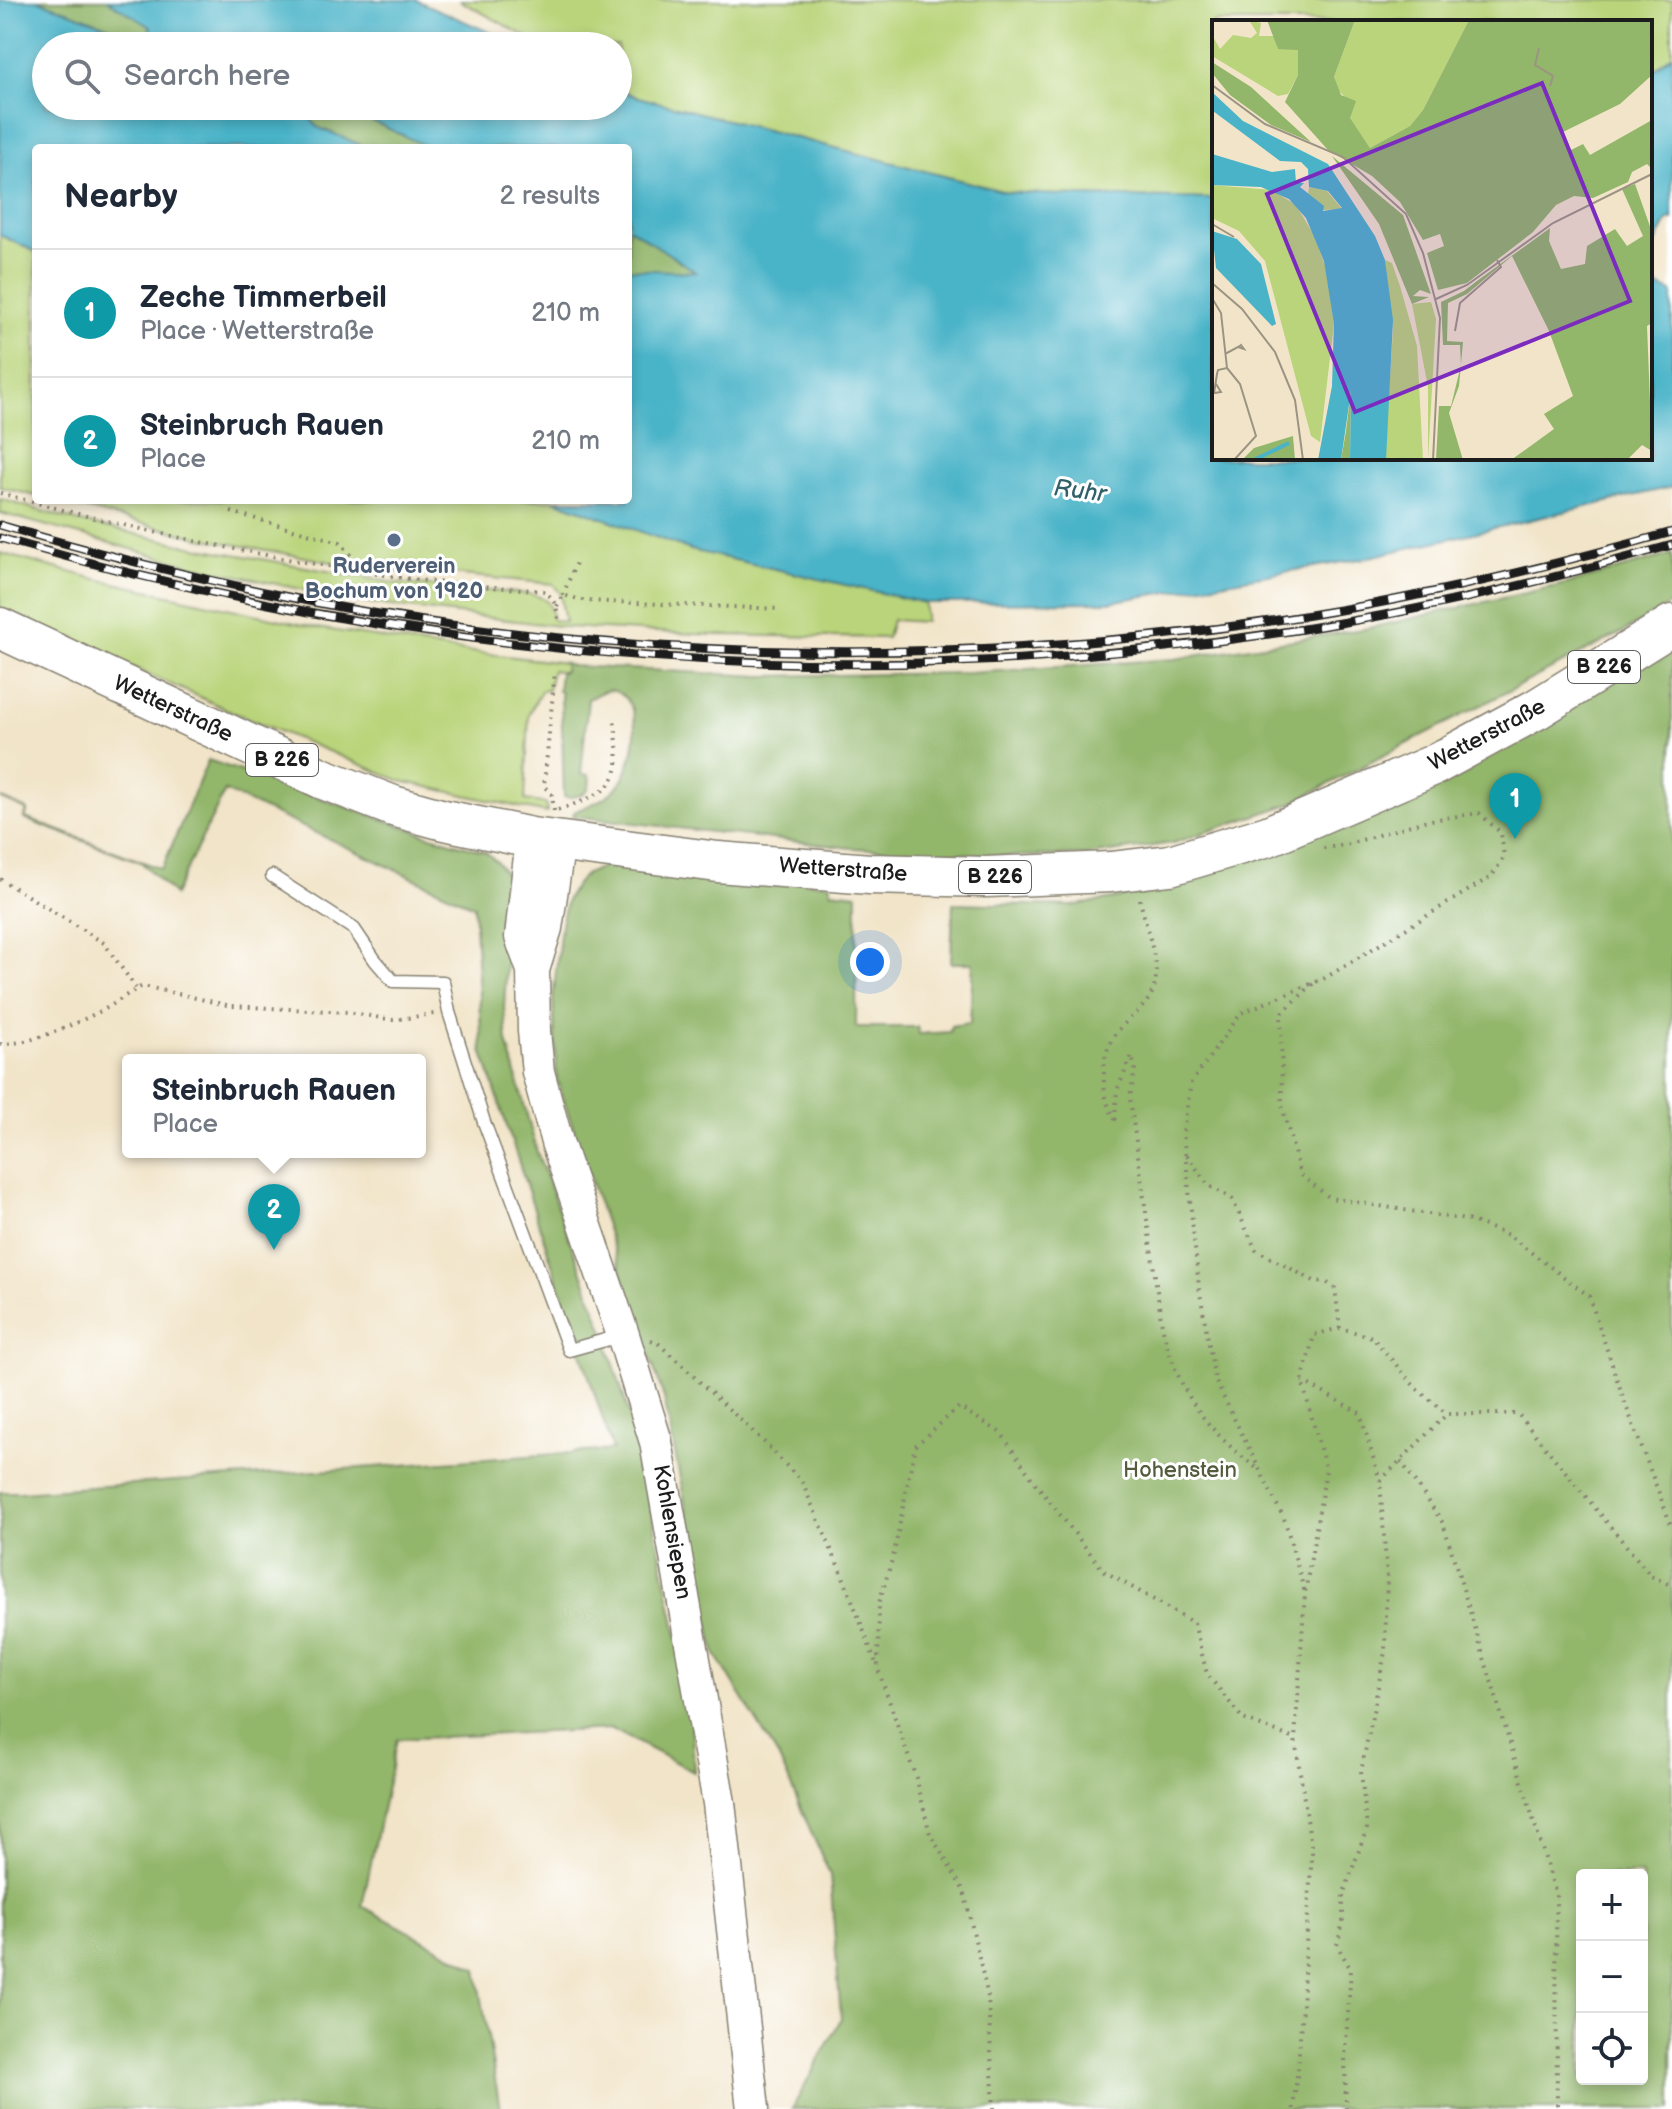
<!DOCTYPE html>
<meta charset="utf-8">
<style>
:root{--surface:#fff;--page:#f2f2f3;--text:#1f2937;--muted:#747a83;--line:#e0e1e3;--accent:#0b8043}
body{margin:0;font-family:"Balsamiq Sans",sans-serif;background:var(--page);color:var(--text)}
.controls{position:absolute;right:24px;bottom:24px;display:grid;overflow:hidden;border-radius:8px;box-shadow:0 4px 12px #0003}
.controls button{width:72px;height:72px;display:grid;place-items:center;padding:0;border:0;border-bottom:2px solid var(--line);background:var(--surface);color:var(--text);font:40px sans-serif}
.you{position:absolute;left:870px;top:962px;width:28px;height:28px;margin:-20px;border:6px solid #fff;border-radius:50%;background:#1a73e8;box-shadow:0 0 0 12px #1a73e833}
.badge{display:grid;place-items:center;width:52px;height:52px;border-radius:50%;background:var(--accent);color:#fff;font-size:26px;font-weight:700}
.pin{position:absolute;translate:-50% -66px;filter:drop-shadow(0 2px 4px #0008)}
.pin::after{content:'';position:absolute;top:42px;width:28px;height:24px;background:inherit;clip-path:polygon(0 0,100% 0,50% 100%)}
.popup{position:absolute;left:122px;top:1054px;width:304px;height:104px;box-sizing:border-box;display:grid;place-content:center;border-radius:8px;background:var(--surface);filter:drop-shadow(0 2px 6px #0005);font-size:26px;white-space:nowrap;color:var(--muted)}
.popup b{font-size:30px;color:var(--text)}
.popup::after{content:'';position:absolute;left:50%;top:100%;margin-left:-16px;border:16px solid transparent;border-top-color:var(--surface)}
.list{margin:0;padding:0;list-style:none}
h2{display:flex;justify-content:space-between;align-items:center;height:104px;margin:0;padding:0 32px;font-size:34px}
h2 small{font-size:26px;font-weight:400;color:var(--muted)}
.list li{display:grid;grid-template-columns:52px 1fr auto;gap:24px;align-items:center;box-sizing:border-box;height:128px;padding:0 32px;border-top:2px solid var(--line)}
.list b{display:block;font-size:30px;white-space:nowrap}
.list p{margin:0;font-size:26px;white-space:nowrap;color:var(--muted)}
.list em{font-size:26px;font-style:normal;color:var(--muted)}
.icon{flex:none;width:44px;height:44px;fill:none;stroke:currentColor;stroke-width:2;stroke-linecap:round;stroke-linejoin:round}
.map{position:relative;flex:none;width:1672px;height:2109px;overflow:hidden}
.search{position:absolute;background:var(--surface);box-shadow:0 4px 12px #0003;left:32px;top:32px;width:600px;height:88px;display:flex;align-items:center;gap:20px;box-sizing:border-box;padding:0 28px;border-radius:44px;color:var(--muted);font-size:30px}
.panel{position:absolute;background:var(--surface);box-shadow:0 4px 12px #0003;left:32px;top:144px;width:600px;height:360px;border-radius:8px}
.map>svg:first-child{display:block}
</style>
<div class="map">
<svg width="1672" height="2109" viewBox="0 0 1672 2109">
<rect width="100%" height="100%" fill="#fff"/>
<filter id="ink" filterUnits="userSpaceOnUse"><feTurbulence type="fractalNoise" baseFrequency=".0125" numOctaves="2"/><feDisplacementMap in="SourceGraphic" scale="16" xChannelSelector="R" yChannelSelector="G"/><feConvolveMatrix kernelMatrix="1 2 1 2 8 2 1 2 1" color-interpolation-filters="sRGB"/></filter>
<filter id="wash" filterUnits="userSpaceOnUse"><feTurbulence type="fractalNoise" baseFrequency=".006" numOctaves="4" result="noise"/><feDisplacementMap in="SourceGraphic" scale="32" xChannelSelector="R" yChannelSelector="G"/><feGaussianBlur stdDeviation="1.8" result="paint"/><feColorMatrix in="noise" values="0 0 0 0 0 0 0 0 0 0 0 0 0 0 0 0 0 1.4 0 .05"/><feComposite in="paint" operator="in"/></filter>
<g filter="url(#wash)">
<rect width="100%" height="100%" fill="#f1e4c8"/>
<path fill="#b9d47a" stroke="#6a784b" stroke-width="2" d="M459,0H1672V55L1650,74V22H1214V199L1078,196L1006,192L634,96L618,87V46H543Z
M0,235L36,252V496L0,487Z
M0,499L77,521L195,547L394,583L530,594C547,598 552,603 552,620L565,622L560,593L553,584L432,572L416,574L348,565L200,538L50,500H554L691,550L925,603V622L892,620L887,638L713,635L566,627L359,602L190,565L0,513Z
M0,553L92,578L318,628L447,649L565,663L564,672L552,670L548,690L541,691L529,714L525,800L546,804L547,813L401,781L235,713L0,608Z"/>
<path fill="#92b66a" stroke="#576943" stroke-width="2" fill-rule="evenodd" d="M37,0H107L152,27L146,37L110,27Z
M301,106H340L430,148H368L317,127Z
M628,227L698,273L628,269Z
M1672,554V603L1623,632L1290,804L1173,843L1090,855L1013,856L851,848L573,816L574,812C589,805 606,800 617,787C634,768 645,712 622,695C617,692 612,689 605,691C600,692 593,697 588,699L581,774L589,775C593,794 579,798 564,797L561,692L558,691L560,672H564L565,663L572,666L760,676L969,673L1175,659L1369,628L1574,582Z
M1672,638V2109H792L841,2019L830,1875L779,1758L715,1653L664,1398L557,1080L553,999L561,925L567,899L577,883L586,874L607,865L831,884V891L857,894L856,1027H917L919,1034L950,1032L951,1026L970,1023L973,963H951L953,903L1072,906L1119,898ZM1582,1875H1642V2079H1582Z
M208,760L434,837L486,852L498,863L508,878L510,900L504,1008L507,1041L537,1152L603,1329L636,1436L691,1702L694,1772L612,1729L397,1739L362,1906L477,1969L500,2109H0V1492H20L613,1450L482,1050L474,906L225,791L174,895L141,862L24,819L27,810L0,798L28,810L25,818L162,869Z"/>
<path fill="#4ab3c8" stroke="#336872" stroke-width="2" d="M0,0H37L110,27L146,36L151,27L107,0H416L521,46H46V106H301L317,127L368,148H36V252L0,235Z
M1672,55V220L1668,219L1650,255V74Z
M618,89L634,96L1006,192L1078,196L1214,199V458H1650V283L1672,292V487L1361,559L1110,602L925,603L691,550L554,500H628V269L696,272L628,227V148H430L340,106H618Z"/>
</g>
<g filter="url(#ink)">
<g fill="none" stroke-linecap="round" stroke-linejoin="round">
<g stroke="#868072" stroke-width="15">
<path id="service" d="M272,876L354,929L375,960L393,981L443,982L449,1012L484,1122L569,1350L620,1336"/>
</g>
<g stroke="#868072" stroke-width="35">
<path id="tertiary" d="M532,838L521,937L533,970L534,1031L538,1072L557,1142L623,1335L656,1442L719,1803L753,2109
M533,970L546,928L559,842"/>
</g>
<g stroke="#868072" stroke-width="43">
<path id="primary" d="M0,628L321,778L393,806L444,820L532,838L718,862L870,874L986,877L1111,872L1170,865L1268,836L1436,764L1537,709L1672,625"/>
</g>
<path stroke="#868072" stroke-width="4" stroke-dasharray="2 6" stroke-linecap="butt" d="M0,493C135,531 272,559 411,579C455,585 500,587 544,591C555,600 557,606 558,620
M231,512L340,542L364,570
M563,595L577,560
M557,606L563,595L586,601L781,609
M558,810C621,789 622,780 614,716
M554,811L552,795L544,786L555,671
M0,879L104,943L136,988
M1140,899C1144,922 1160,963 1155,984C1146,1021 1105,1018 1104,1072C1103,1088 1106,1105 1115,1119L1117,1090L1132,1056L1135,1069L1130,1099L1162,1326C1178,1393 1205,1429 1259,1470
M1313,984L1281,1014L1282,1106L1300,1174L1330,1198L1472,1221L1508,1235L1589,1296L1625,1403L1672,1528
M0,1044C33,1044 72,1025 101,1011C116,1004 128,992 143,986L231,1006L348,1012L392,1020L434,1014
M1187,1155L1208,1185L1232,1199L1256,1250L1314,1281L1326,1282L1335,1288L1340,1328
M651,1340L657,1342L764,1442L802,1482L844,1579L877,1666
M1302,1381L1360,1413L1380,1481
M1401,1461L1443,1523L1556,1894L1557,2109
M1304,1590L1285,1521L1215,1380L1199,1287L1183,1132L1191,1083L1241,1013L1325,978L1492,876L1504,857L1501,833L1479,813L1424,821L1345,845L1318,849
M994,2109L988,1997L964,1891L930,1834L917,1781L878,1669L879,1603L894,1553L915,1446L959,1407L1001,1433L1033,1480L1104,1571L1194,1623L1207,1674L1243,1719L1295,1739
M1293,2109L1298,2068L1312,1852L1295,1739L1305,1593L1326,1470L1302,1381L1314,1335L1340,1328L1372,1337L1416,1388L1447,1414H1518L1651,1576L1672,1586
M1346,2109L1345,2057L1351,1970L1337,1945L1343,1922V1895L1367,1828L1361,1772L1385,1652L1387,1577L1380,1481L1447,1414"/>
<use href="#service" stroke="#fff" stroke-width="12"/>
<use href="#tertiary" stroke="#fff" stroke-width="32"/>
<use href="#primary" stroke="#fff" stroke-width="40"/>
<g stroke="#1c1c1c" stroke-width="9">
<path id="rail" d="M0,525C123,561 247,591 373,613C684,666 1030,664 1340,610C1453,590 1562,563 1672,532
M0,538C440,666 887,700 1340,623C1453,604 1563,576 1672,545"/>
</g>
<use href="#rail" stroke="#fff" stroke-width="6" stroke-dasharray="18" stroke-linecap="butt"/>
</g>
</g>
<circle fill="#5c6f8a" stroke="#fff" stroke-width="3" cx="394" cy="540" r="8"/>
<g text-anchor="middle" dominant-baseline="central" stroke-width="6" stroke-linejoin="round" paint-order="stroke">
<g fill="#fff" stroke="#606060" stroke-width="2">
<rect x="1568" y="651" width="72" height="32" rx="6"/>
<rect x="246" y="744" width="72" height="32" rx="6"/>
<rect x="959" y="861" width="72" height="32" rx="6"/>
</g>
<g font-size="20" font-weight="bold" fill="#1c1c1c">
<text x="1604" y="667">B 226</text>
<text x="282" y="760">B 226</text>
<text x="995" y="877">B 226</text>
</g>
<g font-size="22" font-weight="bold" fill="#4e5e75" stroke="#fff">
<text x="394" y="566">Ruderverein<tspan x="394" dy="25">Bochum von 1920</tspan></text>
</g>
<g font-size="22" fill="#1c1c1c" stroke="#fff">
<text transform="translate(173 709) rotate(25)">Wetterstraße</text>
<text transform="translate(1487 735) rotate(-28)">Wetterstraße</text>
<text transform="translate(843 870) rotate(4)">Wetterstraße</text>
<text transform="translate(672 1532) rotate(80)">Kohlensiepen</text>
</g>
<g font-size="22" fill="#535c3d" stroke="#fff">
<text x="1180" y="1470">Hohenstein</text>
</g>
<g font-size="24" font-style="italic" fill="#316069" stroke="#fff">
<text transform="translate(1080 491) rotate(7)">Ruhr</text>
</g>
</g>
<g transform="translate(1212 20)">
<rect width="440" height="440" fill="#f1e4c8"/>
<path d="M37,0L49,3L47,16H62L66,29H86V55L76,74L66,76L0,36V15L8,29L21,15L39,18L45,13ZM143,0H257L211,90L198,106L158,128L138,99L135,79L124,68L122,57ZM0,165L60,170L84,185L103,217L115,251L122,304L108,422L99,416L53,241L27,211L0,198ZM97,167L115,171L130,189L111,190L96,175ZM173,240L180,243L188,266L205,326L211,440H174L173,435L181,310ZM219,282L224,299L216,440V367L200,284Z" fill="#b9d47a"/>
<path d="M55,0H143L122,57L129,75L144,81L138,98L158,128L198,106L211,90L257,0H440V55L408,84L351,112L359,130L371,124L378,135L440,100V149L435,144L420,152L416,162L381,178L362,176L344,185L321,212L255,263L226,270L215,233L232,226L228,214L211,220L188,182L160,156L116,130L73,82L86,55V30L66,29ZM0,42L39,67L99,122L59,105L18,75L0,53ZM120,136L191,195L219,274L208,270L201,276L217,277L200,284L167,204ZM423,164L440,212V303L435,306L440,431L430,425L415,440H299L342,409L332,394L361,376L337,311L300,236L255,274L236,283L235,321L251,322L247,366L237,393L251,440H224L227,386H239L249,345L248,325H231L229,282L252,271L265,261L338,208L337,221L349,249L373,244L375,226L403,209L415,226L431,216L410,169ZM139,371L138,440H129L134,411ZM81,416L83,440H30L42,428Z" fill="#92b66a"/>
<path d="M0,72L31,101L116,144L163,216L173,240L181,300L174,440H138L139,371L129,440H106L120,366L122,304L112,241L94,198L77,179L49,167L0,165V134L60,152L83,149L84,163H92L88,167L112,186L111,191L130,188L116,171L97,167L96,149L89,142L68,141L1,91ZM0,211L25,219L49,244L64,304L60,306L4,248Z" fill="#4ab3c8"/>
<path fill="none" stroke="#4ab3c8" stroke-width="4" d="M42,440L77,423"/>
<path fill="none" stroke="#9c9483" stroke-width="2" d="M327,28L323,45L341,56L338,66M0,65L53,104L131,137L194,194L211,233L228,298L221,440M0,204L22,217M0,263L30,289L63,332L83,380L91,440M0,278L9,293L15,348L6,350L5,354L2,373L9,372L4,364M224,279L255,265L341,203L440,154M243,311L248,283L289,247L285,240M13,334L28,326L29,325L32,329L26,327M15,348L28,364L44,416L22,440"/>
<path fill="#7b2cbf" fill-opacity="0.15" stroke="#7b2cbf" stroke-width="4" d="M330,63L418,281L143,392L55,174Z"/>
<rect width="440" height="440" fill="none" stroke="#1c1c1c" stroke-width="4"/>
</g>
</svg>
<div class="controls">
<button>+</button>
<button>−</button>
<button><svg class="icon" aria-label="locate" viewBox="0 0 24 24"><circle cx="12" cy="12" r="6"/><path d="M12 2v4M12 18v4M2 12h4M18 12h4"/></svg></button>
</div>
<div class="you"></div>
<div class="pin badge" style="left:1515px;top:839px;background:#0f9aa8">1</div>
<div class="pin badge" style="left:274px;top:1250px;background:#0f9aa8">2</div>
<div class="popup"><b>Steinbruch Rauen</b>Place</div>
<div class="search"><svg class="icon" aria-label="search" viewBox="0 0 24 24"><circle cx="10" cy="10" r="6"/><path d="M15 15l6 6"/></svg>Search here</div>
<section class="panel">
<h2>Nearby<small>2 results</small></h2>
<ul class="list">
<li><span class="badge" style="background:#0f9aa8">1</span><div><b>Zeche Timmerbeil</b><p>Place · Wetterstraße</p></div><em>210 m</em></li>
<li><span class="badge" style="background:#0f9aa8">2</span><div><b>Steinbruch Rauen</b><p>Place</p></div><em>210 m</em></li>
</ul>
</section>
</div>
